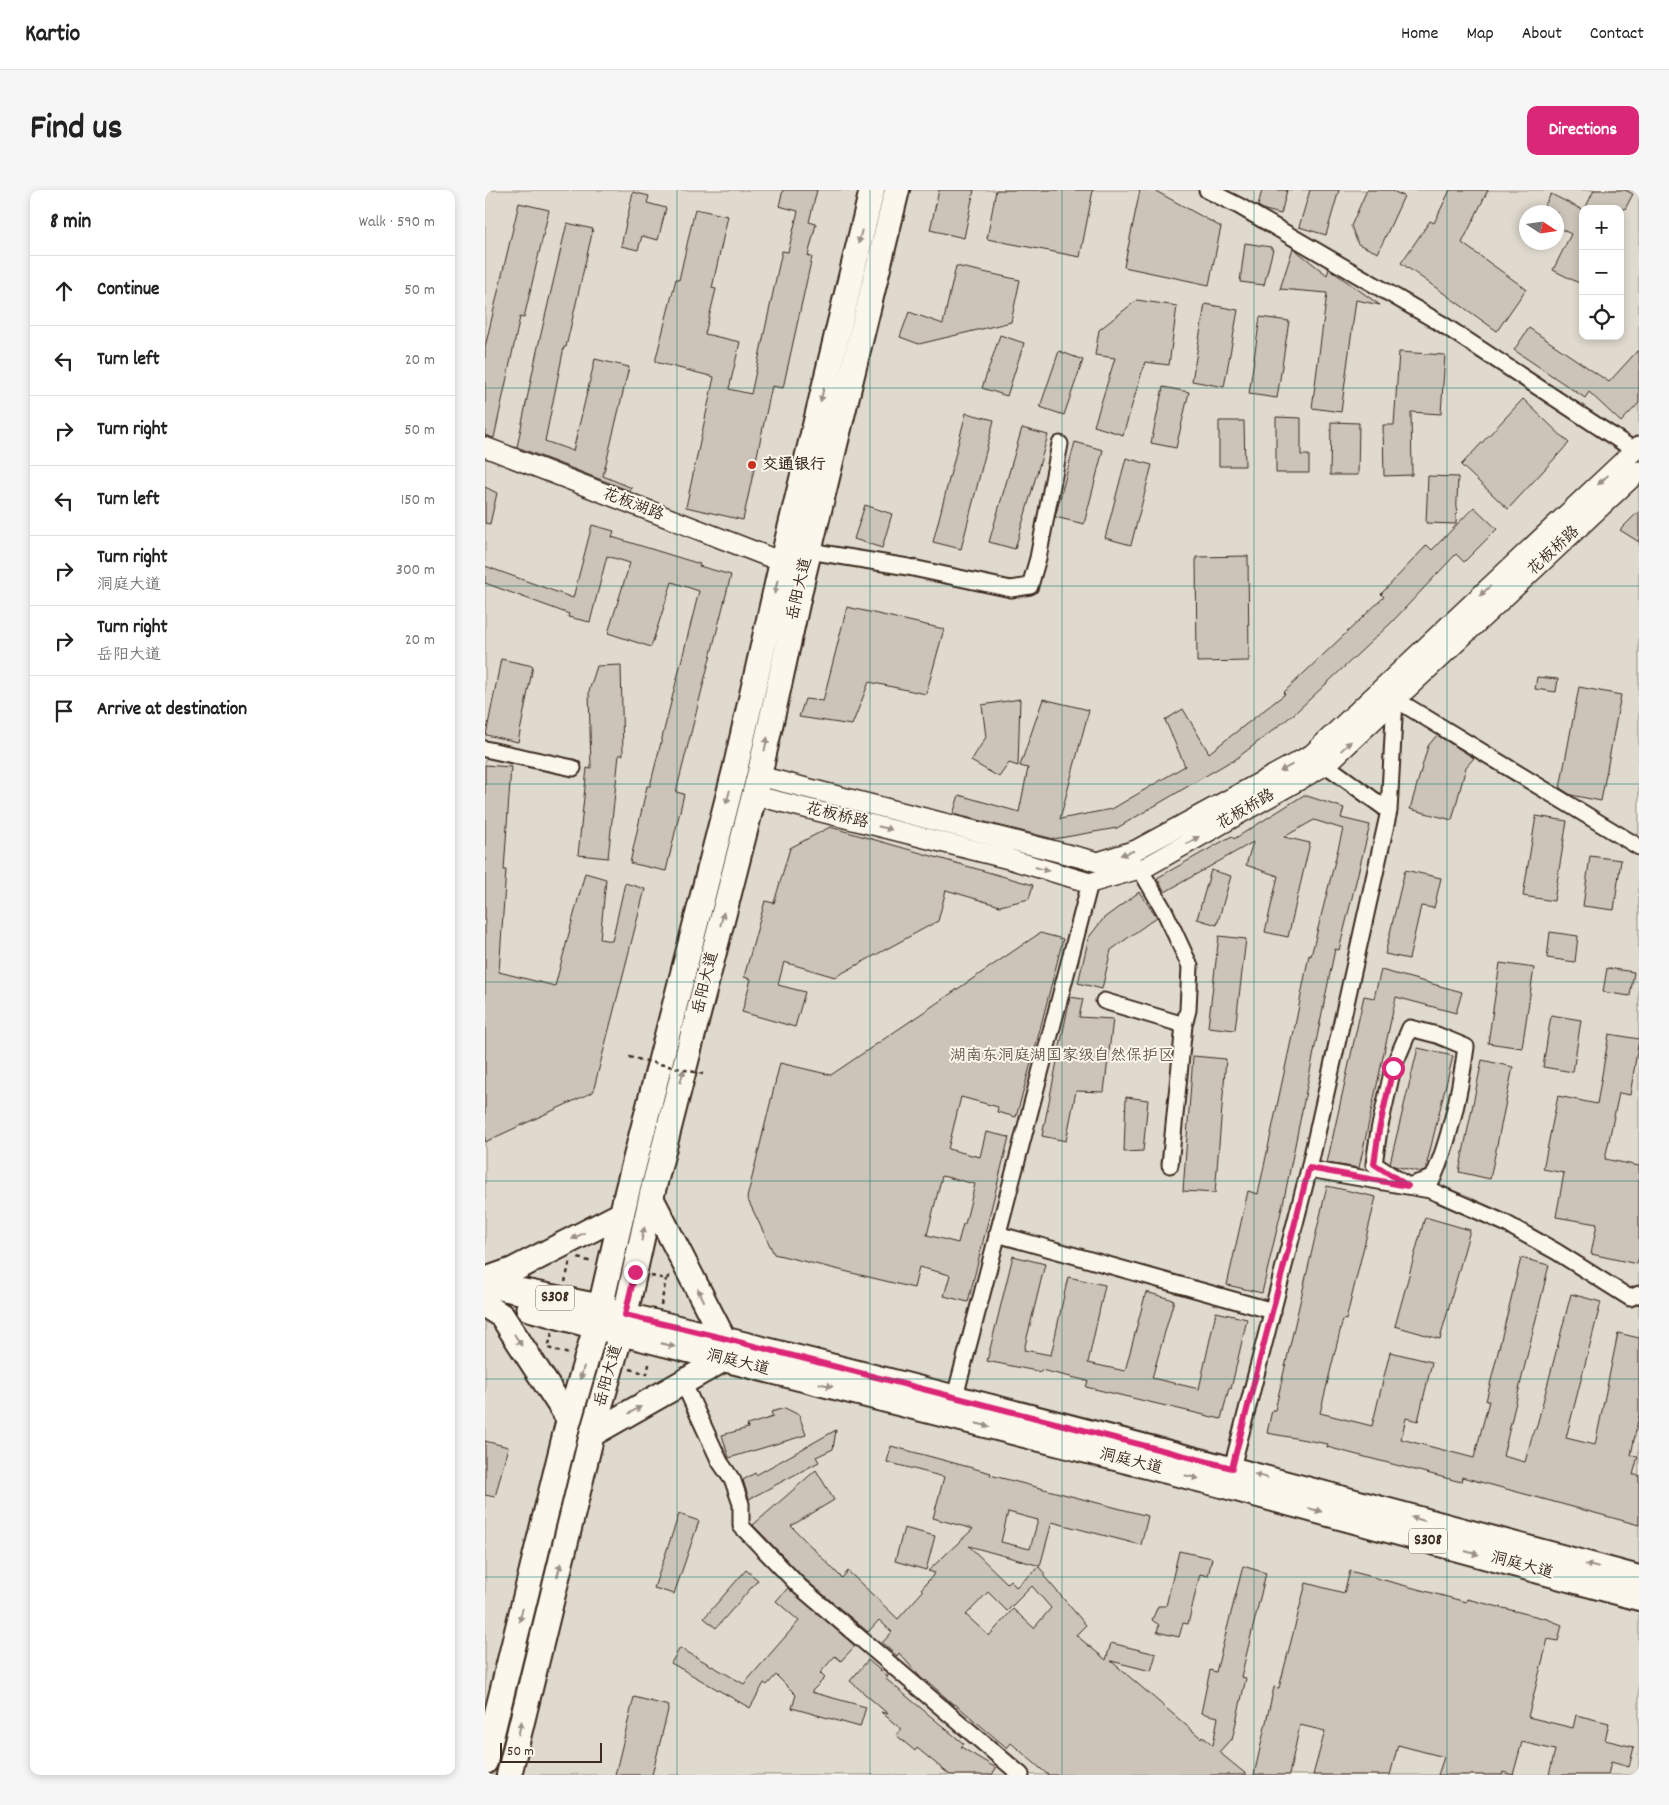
<!DOCTYPE html>
<meta charset="utf-8">
<style>
:root{--surface:#fff;--page:#f6f6f6;--text:#222;--muted:#767676;--line:#e0e0e0;--accent:#db2777}
body{margin:0;font-family:Dekko,"LXGW WenKai TC",sans-serif;background:var(--page);color:var(--text)}
.controls{position:absolute;right:15px;top:15px;display:grid;overflow:hidden;border-radius:10px;box-shadow:0 2px 8px #0003}
.controls button{width:45px;height:45px;display:grid;place-items:center;padding:0;border:0;border-bottom:1px solid var(--line);background:var(--surface);color:var(--text);font:25px sans-serif}
.compass{position:absolute;left:1034px;top:15px;width:45px;height:45px;border-radius:50%;background:var(--surface);box-shadow:0 2px 8px #0003;rotate:102deg}
.scale{position:absolute;left:15px;bottom:12px;width:102px;box-sizing:border-box;padding-left:5px;border:2px solid #3b2a1e;border-top:0;font-size:14px;line-height:18px;white-space:nowrap;color:#3b2a1e;-webkit-text-stroke:4px #fbf7ec;paint-order:stroke}
.stop{position:absolute;width:15px;height:15px;margin:-11px;border:4px solid #db2777;border-radius:50%;background:#fff}
.stop.end{background:#db2777;border-color:#fff;box-shadow:0 1px 5px #0008}
.list{margin:0;padding:0;list-style:none}
h2{display:flex;justify-content:space-between;align-items:center;height:65px;margin:0;padding:0 20px;font-size:21px}
h2 small{font-size:16px;font-weight:400;color:var(--muted)}
.list li{display:grid;grid-template-columns:32px 1fr auto;gap:15px;align-items:center;box-sizing:border-box;height:70px;padding:0 20px;border-top:1px solid var(--line)}
.list b{display:block;font-size:19px;white-space:nowrap}
.list p{margin:0;font-size:16px;white-space:nowrap;color:var(--muted)}
.list em{font-size:16px;font-style:normal;color:var(--muted)}
.icon{flex:none;width:28px;height:28px;fill:none;stroke:currentColor;stroke-width:2;stroke-linecap:round;stroke-linejoin:round}
.map{position:relative;flex:none;width:1154px;height:1585px;overflow:hidden;border-radius:10px}
header{display:flex;align-items:center;gap:30px;box-sizing:border-box;height:70px;padding:0 25px;background:var(--surface);border-bottom:1px solid var(--line)}
header strong{font-size:24px}
nav{display:flex;gap:28px;margin-inline-start:auto;font-size:18px}
.intro{display:flex;align-items:center;justify-content:space-between;box-sizing:border-box;height:120px;padding:0 30px}
h1{margin:0;font-size:35px}
.button{padding:12px 22px;border-radius:10px;background:var(--accent);color:#fff;font-size:18px;font-weight:700}
main{display:flex;gap:30px;padding:0 30px}
aside{flex:1;background:var(--surface);border-radius:10px;box-shadow:0 2px 8px #0003}
.map>svg:first-child{display:block}
</style>
<header>
<strong>Kartio</strong>
<nav><a>Home</a><a>Map</a><a>About</a><a>Contact</a></nav>
</header>
<div class="intro"><h1>Find us</h1><a class="button">Directions</a></div>
<main>
<aside>
<h2>8 min<small>Walk · 590 m</small></h2>
<ul class="list">
<li><svg class="icon" aria-label="ahead" viewBox="0 0 24 24"><path d="M12 20V5M6 11l6-6 6 6"/></svg><div><b>Continue</b></div><em>50 m</em></li>
<li><svg class="icon" aria-label="left" viewBox="0 0 24 24"><path d="M17 20v-9H6M10 6l-5 5 5 5"/></svg><div><b>Turn left</b></div><em>20 m</em></li>
<li><svg class="icon" aria-label="right" viewBox="0 0 24 24"><path d="M7 20v-9h11M14 6l5 5-5 5"/></svg><div><b>Turn right</b></div><em>50 m</em></li>
<li><svg class="icon" aria-label="left" viewBox="0 0 24 24"><path d="M17 20v-9H6M10 6l-5 5 5 5"/></svg><div><b>Turn left</b></div><em>150 m</em></li>
<li><svg class="icon" aria-label="right" viewBox="0 0 24 24"><path d="M7 20v-9h11M14 6l5 5-5 5"/></svg><div><b>Turn right</b><p>洞庭大道</p></div><em>300 m</em></li>
<li><svg class="icon" aria-label="right" viewBox="0 0 24 24"><path d="M7 20v-9h11M14 6l5 5-5 5"/></svg><div><b>Turn right</b><p>岳阳大道</p></div><em>20 m</em></li>
<li><svg class="icon" aria-label="arrive" viewBox="0 0 24 24"><path d="M6 21V4h12l-3 4 3 4H6"/></svg><div><b>Arrive at destination</b></div></li>
</ul>
</aside>
<div class="map">
<svg width="1154" height="1585" viewBox="0 0 1154 1585">
<rect width="100%" height="100%" fill="#fbf7ec"/>
<filter id="ink" filterUnits="userSpaceOnUse"><feTurbulence type="fractalNoise" baseFrequency=".02" numOctaves="2"/><feDisplacementMap in="SourceGraphic" scale="10" xChannelSelector="R" yChannelSelector="G"/><feConvolveMatrix kernelMatrix="1 2 1 2 8 2 1 2 1" color-interpolation-filters="sRGB"/></filter>
<g filter="url(#ink)">
<path fill="#dfd9ce" stroke="#8d8276" fill-rule="evenodd" d="M0,0H1154V1585H0ZM1098,19H1135V146H1098ZM1042,22H1072V52H1042Z"/>
<path fill="#ccc4b9" stroke="#3b2a1e" fill-rule="evenodd" d="M298,0H332L324,32L331,34L323,66L327,67L298,198L287,196L258,330L201,317L229,187L170,172L191,89L194,90L210,19L243,26L227,98L231,99L220,144L255,152L244,199L266,204L297,61L303,62L313,21L294,16Z
M454,0H489L479,48L445,40Z
M511,0H608L595,67L502,49Z
M655,0H669L736,37L724,95L639,77Z
M777,0H802L796,24L780,20L773,16Z
M825,0H854L841,45L814,37Z
M882,0H905L919,6L893,63L873,54L866,36Z
M965,0H1003L977,53L1041,99L1012,141L916,73L945,31L949,33Z
M1109,0H1140L1148,4L1140,19H1100Z
M148,2L164,6L162,13L181,18L173,50L157,46L153,60L136,56Z
M1066,4L1098,20V95L1068,80L1086,44L1072,37V22H1056Z
M34,13L64,20L39,128L35,127L9,248L0,245V157Z
M82,33L108,39L81,157H79L60,251L88,261L110,169L144,177L118,286L147,298L145,301L32,257L52,161Z
M760,53L786,57V59H788L779,95L755,92Z
M808,58L842,85L844,79L895,115L871,110L856,222L827,218L842,103L795,99Z
M471,76L535,90L526,132L434,154L415,147L424,122L458,134Z
M652,110L692,116L684,175L660,172L638,245L609,236L630,168L610,165L614,140Z
M720,114L753,120L739,197L707,191Z
M775,127L804,131L792,208L764,204Z
M1044,138L1124,192L1154,159V213L1136,232L1104,202L1100,208L1029,160Z
M515,145L539,153L522,206L497,198Z
M574,161L598,170L579,225L555,217Z
M914,162L960,165L956,224L926,222L927,285L899,286L898,235H909Z
M678,197L704,202L691,258L666,253Z
M1038,209L1084,253L1023,319L976,275Z
M481,223L509,230L476,359L448,352Z
M791,227L816,228V265H824V283H791Z
M734,231H759L760,276H734Z
M846,232L874,233L873,285H845Z
M537,238L563,245L530,359L504,352Z
M590,252L618,260L599,334L570,327Z
M641,268L667,275L646,355L620,348Z
M943,286L973,287L971,334L941,333Z
M0,297L12,303L5,334L0,333Z
M380,315L407,324L397,358L369,349Z
M989,317L1012,339L979,372L971,364L906,433L809,524L747,572L746,571L632,638L569,649L468,624L474,605L534,622L543,578L535,576L558,509L604,520L575,629L627,619L700,576L680,530L698,519L724,563L800,504L798,503L899,407L896,404L942,355L947,360Z
M1154,321V352L1135,340Z
M107,335L129,341L127,347L215,374L214,376L246,385L191,602L199,604L181,681L145,673L162,596H165L214,401L187,392L166,457L123,443L145,373L122,366L105,432L83,427L84,424L0,393V376L88,408Z
M763,366L764,471L712,472L711,367Z
M362,417L459,439L441,504L384,492L367,535L314,527L320,509L338,511Z
M16,469L48,476L33,552L1,545Z
M136,475L138,565H134L123,668L93,665L102,578L106,579L104,501L112,476Z
M1052,487L1073,489L1071,502L1050,499Z
M1094,497L1136,505L1116,611L1086,605L1075,598Z
M535,509L533,576L524,573L514,587L486,571L501,547L497,515Z
M952,545L989,568L981,577L967,630L925,619L943,556Z
M0,575L26,577L19,680H21L14,782L70,796L100,683L121,689L115,749L127,751L140,693L160,699L108,902L0,952Z
M819,605L859,618L856,628L885,635L854,760L850,759L799,1009L777,1103L742,1095L763,1001L773,1004L807,846H808L824,765L826,766L858,639L829,630L799,647L825,653L803,747L780,742L793,686L761,675L768,652L680,702L672,688L747,646L749,649Z
M1051,626L1082,631L1069,711L1038,706Z
M345,637L548,695L544,709L515,716L461,700L453,731L350,787L299,772L293,795L320,802L310,837L257,822L266,789L259,787L280,711L289,713L305,658Z
M1105,666L1136,670L1129,720L1098,716Z
M726,680L746,686L732,735L712,729Z
M920,680L956,688L949,718L936,716L924,769L900,764Z
M654,702L672,727L626,760L617,799L593,793L604,747L619,728Z
M1065,742L1093,746L1090,772L1062,768Z
M555,743L578,749L550,859L531,927L512,922L513,917L476,907L463,959L495,967L501,942L524,947L483,1112L459,1106L465,1085L434,1077L429,1098L289,1064L262,1008L295,873L346,885ZM457,986L490,994L480,1034H478L473,1053L442,1045Z
M734,746L761,749L750,840L723,837Z
M1015,773L1049,778L1037,858L1003,853Z
M1122,778L1149,782L1145,806L1118,802Z
M896,780L977,802L971,823L911,807L874,978L842,973L879,806L889,808Z
M585,807L598,809L594,827L628,829L619,902L591,901L581,951L557,946Z
M1066,825L1096,830L1088,882L1058,877Z
M1124,844L1154,849L1145,905L1134,903L1120,969L1154,976V1066L1152,1074L1106,1064L1112,1034L1071,1027L1079,983L1058,979L1073,906L1112,914Z
M933,858L968,866L940,981L936,982L909,976L905,973Z
M708,866L741,869L730,1003L698,1001Z
M997,870L1028,877L1005,989L974,982Z
M641,907L663,910L658,961L639,962Z
M842,996L891,1007L861,1130L858,1129L835,1223L887,1236L905,1162L947,1172L933,1231L921,1228L916,1249L989,1268L1004,1211H1001L1036,1068L1064,1075L1018,1266L1040,1272L1049,1239H1051L1086,1104L1116,1112L1081,1248L1110,1255L1133,1143L1154,1148V1225L1146,1265L1153,1266L1148,1285H1154V1335L977,1287L976,1292L842,1257L843,1254L782,1243L787,1220H790Z
M940,1027L985,1040L955,1149L910,1136Z
M528,1066L560,1074L539,1160L566,1165L583,1087L620,1095L603,1173L640,1181L661,1102L689,1110L667,1188L714,1199L731,1122L762,1129L746,1199L744,1198L736,1229L601,1197L603,1191L556,1180V1182L502,1171Z
M300,1218L314,1225L321,1245L244,1268L237,1245L263,1238L262,1235L288,1227L286,1222Z
M351,1240L348,1259L331,1267L334,1272L264,1309L258,1290L270,1283L271,1285Z
M0,1251L23,1257L10,1307L0,1305Z
M406,1256L506,1283L505,1285L663,1326L656,1355L567,1332L555,1376L484,1356L522,1393L525,1390L531,1397L554,1377L560,1384L558,1385L601,1435L591,1445L621,1470L626,1453L671,1464L666,1481L626,1471L716,1548L717,1546L728,1555L733,1527L716,1523L725,1480L731,1482L758,1376L781,1383L756,1487L761,1488L747,1550H745L734,1562L762,1585H563L526,1553L522,1558L470,1514L469,1515L441,1490L440,1491L437,1489L414,1463L412,1466L397,1453L407,1442L394,1430L383,1442L321,1390L268,1335L331,1280L349,1310L306,1336L357,1388L363,1381L413,1429L438,1401L436,1399L450,1383L443,1381L488,1339L448,1328L459,1287L402,1272ZM523,1322L553,1330L545,1359L516,1352ZM547,1396L566,1418L549,1438L528,1419L504,1446L481,1425L503,1402L522,1421Z
M194,1324L214,1331L189,1404L169,1398Z
M419,1338L450,1346L441,1380L410,1371Z
M694,1361L727,1368L723,1386L715,1384L703,1434L698,1433L694,1447L672,1442L674,1435L667,1430L673,1416H681Z
M261,1380L273,1390L231,1438L219,1428Z
M865,1381L981,1412L982,1409L1062,1429L1077,1435L1073,1451L1063,1449L1043,1527L1088,1538L1091,1525L1124,1533L1120,1550L1149,1557L1144,1577L1126,1572L1123,1585H1064L1070,1560L1037,1552L1028,1585L1018,1582L1017,1585H953L959,1567L913,1555L905,1585H828L840,1541L815,1535L804,1585H769L789,1497L794,1498L821,1393L859,1403Z
M303,1398L370,1456L356,1471L350,1466L335,1483L340,1488L326,1502L381,1517L375,1537L307,1518L311,1505L291,1485L282,1495L279,1493L265,1518L186,1473L195,1458L259,1494L314,1431L291,1411Z
M383,1470L403,1487L401,1489L479,1554L476,1557L511,1578L507,1585H465L432,1558L430,1561L411,1545L416,1539L396,1522L403,1524L365,1491Z
M149,1507L184,1516L167,1585H130Z"/>
<g fill="none" stroke-linecap="round" stroke-linejoin="round">
<g stroke="#3b2a1e" stroke-width="19">
<path id="minor" d="M722,0L754,16L957,134L1149,260
M324,361L423,377L526,399L545,396L553,368L575,254
M0,559L88,578
M841,575L904,621
M655,679L680,722L705,776L703,820L699,835L685,975
M619,811L699,835
M925,838L952,845L981,857C975,902 966,947 948,988L923,996L889,974L894,940L908,878Z
M824,979L945,1000L1020,1033L1072,1062L1145,1108L1154,1104
M512,1044L788,1121
M198,1192L235,1272L248,1291L256,1314V1336L315,1397L536,1585
M468,1214L605,693
M747,1278L824,979L904,621L910,509L1154,657"/>
</g>
<g stroke="#3b2a1e" stroke-width="22">
<path id="tertiary" d="M0,257L297,372
M274,586L613,672L651,660L827,564L1154,256
M268,605L524,669L605,693L661,677L841,575L1154,281"/>
</g>
<g stroke="#3b2a1e" stroke-width="28">
<path id="primary" d="M166,1008L238,1148
M0,1090L28,1080L137,1024
M0,1115L17,1126L84,1229
M140,1125C479,1208 817,1297 1154,1388
M136,1143L733,1294L1154,1408
M107,1244L239,1169
M0,1572L82,1237L111,1136L142,1002L250,580L297,372L387,0
M24,1585L107,1244L136,1143L166,1008L274,586L319,382L412,0"/>
</g>
<g stroke="#3b2a1e" stroke-width="29">
<path id="trunk" d="M0,1094L114,1117L140,1125
M44,1118L136,1143"/>
</g>
<path stroke="#3b2a1e" stroke-width="2.5" stroke-dasharray="4 4" stroke-linecap="butt" d="M93,1068L107,1072
M166,1086L181,1089L186,1085
M80,1092L85,1071
M176,1115L181,1089
M67,1143L63,1158L84,1164
M145,1179L162,1184L165,1170"/>
<use href="#minor" stroke="#fbf7ec" stroke-width="15"/>
<use href="#tertiary" stroke="#fbf7ec" stroke-width="19"/>
<use href="#primary" stroke="#fbf7ec" stroke-width="24"/>
<use href="#trunk" stroke="#fbf7ec" stroke-width="25"/>
<path stroke="#3b2a1e" stroke-width="2.5" stroke-dasharray="4 4" stroke-linecap="butt" d="M144,867L218,884"/>
</g>
<defs><path id="oneway-solid" d="M-6-.8H1V-3.2L6.5 0L1 3.2V.8H-6Z" transform="scale(1.25)"/></defs>
<g fill="#9b9085">
<use href="#oneway-solid" transform="translate(375 47) rotate(104)"/>
<use href="#oneway-solid" transform="translate(337 205) rotate(104)"/>
<use href="#oneway-solid" transform="translate(1118 290) rotate(137)"/>
<use href="#oneway-solid" transform="translate(291 397) rotate(103)"/>
<use href="#oneway-solid" transform="translate(1000 401) rotate(137)"/>
<use href="#oneway-solid" transform="translate(281 554) rotate(-77)"/>
<use href="#oneway-solid" transform="translate(861 556) rotate(-43)"/>
<use href="#oneway-solid" transform="translate(801 578) rotate(151)"/>
<use href="#oneway-solid" transform="translate(243 607) rotate(105)"/>
<use href="#oneway-solid" transform="translate(400 638) rotate(14)"/>
<use href="#oneway-solid" transform="translate(708 650) rotate(-30)"/>
<use href="#oneway-solid" transform="translate(642 663) rotate(162)"/>
<use href="#oneway-solid" transform="translate(557 679) rotate(16)"/>
<use href="#oneway-solid" transform="translate(237 729) rotate(-76)"/>
<use href="#oneway-solid" transform="translate(197 886) rotate(-76)"/>
<use href="#oneway-solid" transform="translate(158 1044) rotate(-78)"/>
<use href="#oneway-solid" transform="translate(93 1046) rotate(153)"/>
<use href="#oneway-solid" transform="translate(216 1105) rotate(-117)"/>
<use href="#oneway-solid" transform="translate(33 1150) rotate(57)"/>
<use href="#oneway-solid" transform="translate(183 1155) rotate(14)"/>
<use href="#oneway-solid" transform="translate(97 1183) rotate(106)"/>
<use href="#oneway-solid" transform="translate(341 1195) rotate(14)"/>
<use href="#oneway-solid" transform="translate(150 1220) rotate(-30)"/>
<use href="#oneway-solid" transform="translate(498 1235) rotate(14)"/>
<use href="#oneway-solid" transform="translate(776 1286) rotate(-165)"/>
<use href="#oneway-solid" transform="translate(707 1287) rotate(14)"/>
<use href="#oneway-solid" transform="translate(830 1320) rotate(15)"/>
<use href="#oneway-solid" transform="translate(933 1329) rotate(-165)"/>
<use href="#oneway-solid" transform="translate(987 1363) rotate(15)"/>
<use href="#oneway-solid" transform="translate(1107 1376) rotate(-165)"/>
<use href="#oneway-solid" transform="translate(74 1380) rotate(-76)"/>
<use href="#oneway-solid" transform="translate(36 1425) rotate(104)"/>
<use href="#oneway-solid" transform="translate(35 1538) rotate(-76)"/>
</g>
</g>
<g fill="none" stroke-linecap="round" stroke-linejoin="round" filter="url(#ink)">
<path stroke="#db2777" stroke-width="6" d="M150,1082L140,1125L238,1148L747,1278L824,978L923,996L889,974L894,940L908,878"/>
</g>
<path fill="none" stroke="#0f766e" stroke-width="1" stroke-opacity="0.55" d="M192,0V1585M385,0V1585M577,0V1585M769,0V1585M962,0V1585M0,198H1154M0,396H1154M0,594H1154M0,792H1154M0,991H1154M0,1189H1154M0,1387H1154"/>
<circle fill="#c8321e" stroke="#fbf7ec" stroke-width="2" cx="267" cy="275" r="5"/>
<g text-anchor="middle" dominant-baseline="central" stroke-width="4" stroke-linejoin="round" paint-order="stroke">
<g fill="#fbf7ec" stroke="#75685c" stroke-width="1">
<rect x="51" y="1095.5" width="38" height="25" rx="4"/>
<rect x="924" y="1338.5" width="38" height="25" rx="4"/>
</g>
<g font-size="15" font-weight="bold" fill="#3b2a1e">
<text x="70" y="1108">S308</text>
<text x="943" y="1351">S308</text>
</g>
<g font-size="16" font-weight="bold" fill="#3b2a1e" stroke="#fbf7ec" text-anchor="start">
<text x="277" y="275">交通银行</text>
</g>
<g font-size="16" fill="#3b2a1e" stroke="#fbf7ec">
<text transform="translate(148 315) rotate(21)">花板湖路</text>
<text transform="translate(1069 361) rotate(-43)">花板桥路</text>
<text transform="translate(315 399) rotate(-77)">岳阳大道</text>
<text transform="translate(761 620) rotate(-30)">花板桥路</text>
<text transform="translate(352 626) rotate(14)">花板桥路</text>
<text transform="translate(221 793) rotate(-76)">岳阳大道</text>
<text transform="translate(253 1173) rotate(14)">洞庭大道</text>
<text transform="translate(124 1186) rotate(-74)">岳阳大道</text>
<text transform="translate(646 1272) rotate(14)">洞庭大道</text>
<text transform="translate(1037 1376) rotate(15)">洞庭大道</text>
</g>
<g font-size="16" fill="#64564a" stroke="#fbf7ec">
<text x="577" y="866">湖南东洞庭湖国家级自然保护区</text>
</g>
</g>
</svg>
<div class="controls">
<button>+</button>
<button>−</button>
<button><svg class="icon" aria-label="locate" viewBox="0 0 24 24"><circle cx="12" cy="12" r="6"/><path d="M12 2v4M12 18v4M2 12h4M18 12h4"/></svg></button>
</div>
<svg class="compass" viewBox="-18 -18 36 36"><path d="M0-13l5 13h-10z" fill="#e53935"/><path d="M0 13l5-13h-10z" fill="#767676"/></svg>
<div class="scale">50 m</div>
<div class="stop" style="left:908px;top:878px"></div>
<div class="stop end" style="left:150px;top:1082px"></div>
</div>
</main>
